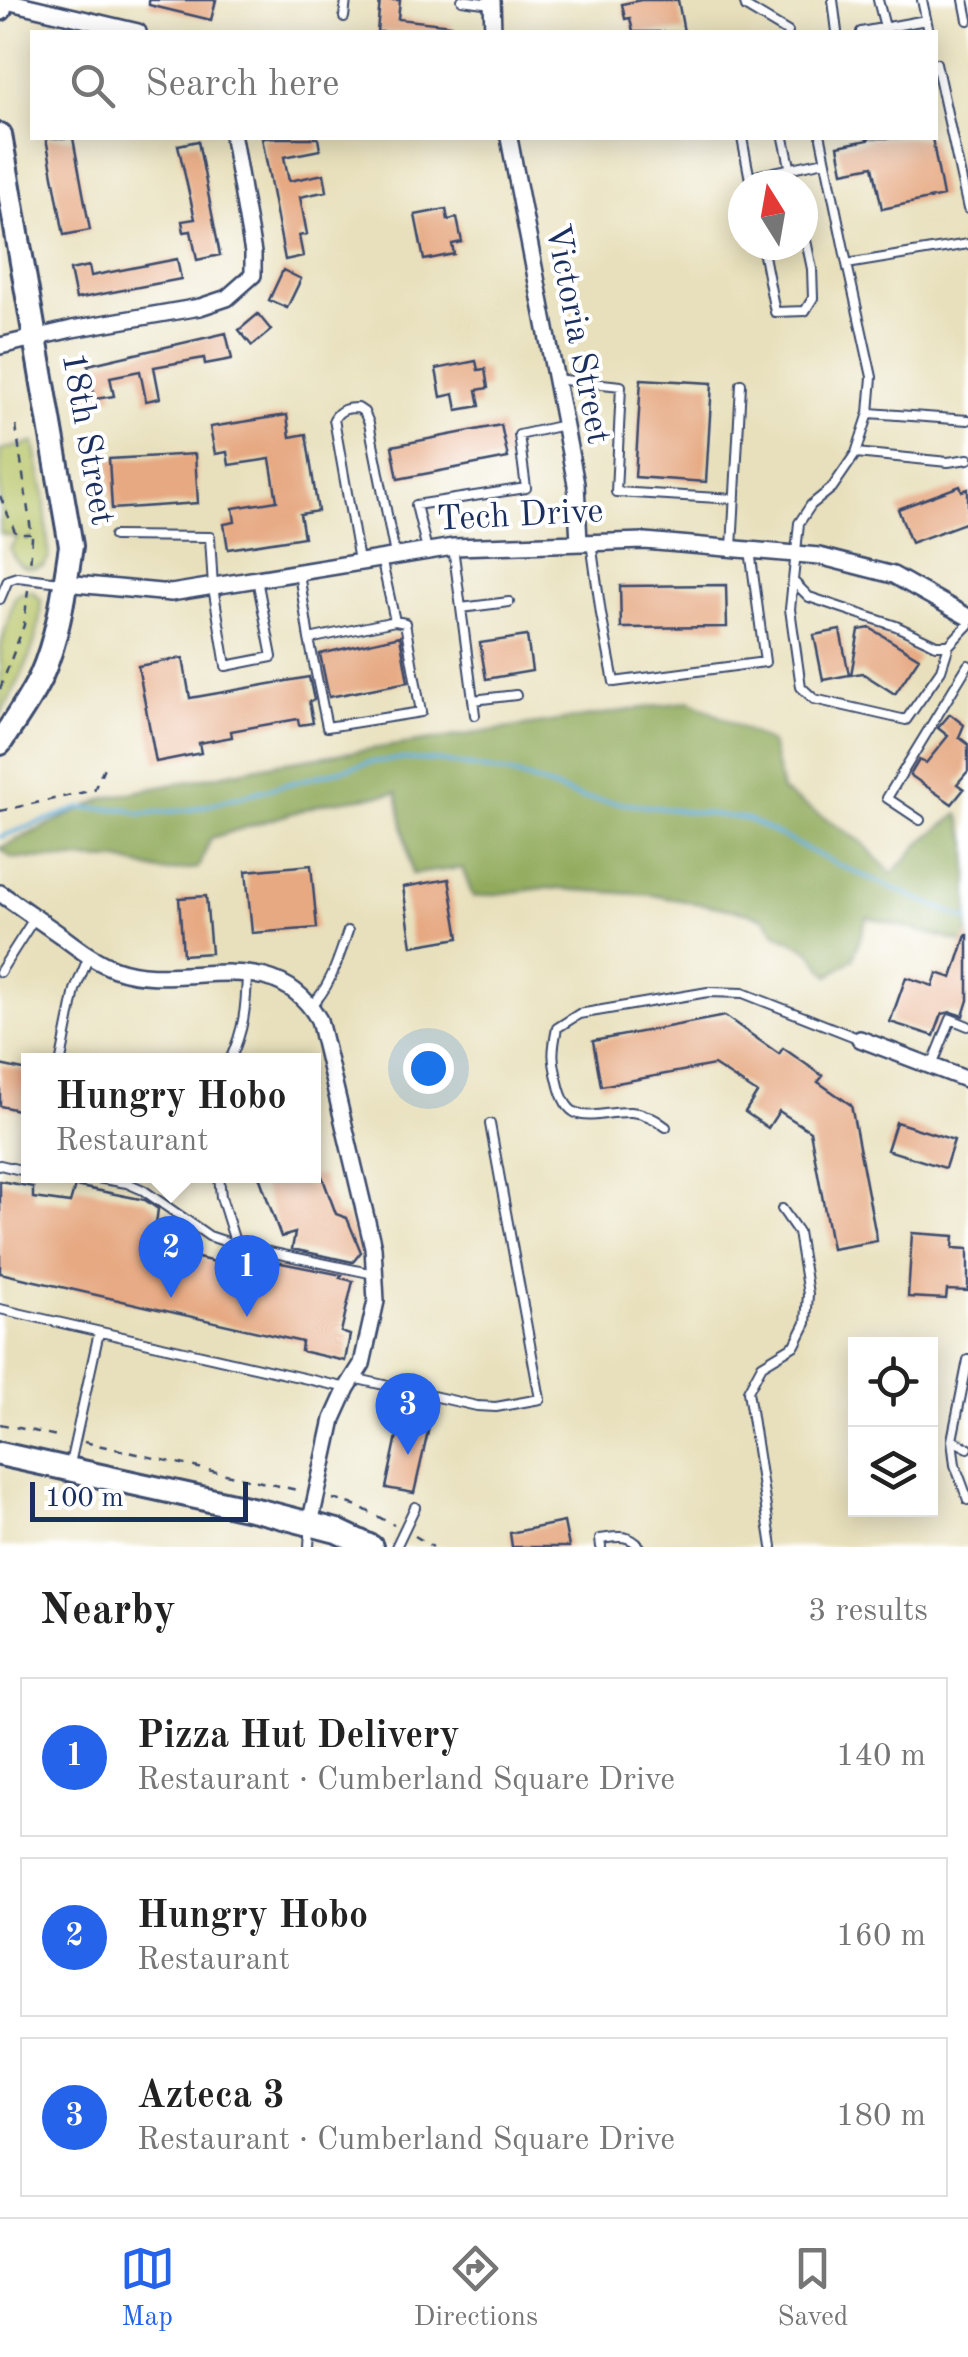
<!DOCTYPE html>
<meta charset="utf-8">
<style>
:root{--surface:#fff;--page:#f2f2f2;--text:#222;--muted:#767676;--line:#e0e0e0;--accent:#2563eb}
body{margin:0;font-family:"Old Standard TT",serif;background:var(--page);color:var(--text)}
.controls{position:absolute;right:30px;bottom:30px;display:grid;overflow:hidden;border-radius:0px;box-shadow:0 5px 25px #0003}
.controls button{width:90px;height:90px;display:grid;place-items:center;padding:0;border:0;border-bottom:2px solid var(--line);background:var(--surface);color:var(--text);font:50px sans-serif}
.compass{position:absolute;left:728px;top:170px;width:90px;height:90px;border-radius:50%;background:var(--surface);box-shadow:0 5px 25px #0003;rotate:349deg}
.scale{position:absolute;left:30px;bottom:25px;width:218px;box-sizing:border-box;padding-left:10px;border:5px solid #1b2f5e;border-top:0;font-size:28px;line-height:35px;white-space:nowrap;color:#1b2f5e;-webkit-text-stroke:8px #fff;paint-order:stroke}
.you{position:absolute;left:428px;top:1068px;width:35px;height:35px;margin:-25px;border:8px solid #fff;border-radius:50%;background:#1a73e8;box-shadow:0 0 0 15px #1a73e833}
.badge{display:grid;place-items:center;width:65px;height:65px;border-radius:50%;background:var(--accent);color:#fff;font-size:32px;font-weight:700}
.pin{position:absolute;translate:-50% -82px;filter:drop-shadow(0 2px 5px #0008)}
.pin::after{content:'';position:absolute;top:52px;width:35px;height:30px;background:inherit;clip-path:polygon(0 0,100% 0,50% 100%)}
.popup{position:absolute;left:21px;top:1053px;width:300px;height:130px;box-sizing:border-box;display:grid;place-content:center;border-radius:0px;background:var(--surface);filter:drop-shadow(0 2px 8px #0005);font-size:32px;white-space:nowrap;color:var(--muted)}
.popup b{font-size:38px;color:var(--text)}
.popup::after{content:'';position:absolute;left:50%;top:100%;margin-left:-20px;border:20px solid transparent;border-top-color:var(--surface)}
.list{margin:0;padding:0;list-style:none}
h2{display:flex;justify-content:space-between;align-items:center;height:130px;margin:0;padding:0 40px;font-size:42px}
h2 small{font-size:32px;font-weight:400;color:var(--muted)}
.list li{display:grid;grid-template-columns:65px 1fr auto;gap:30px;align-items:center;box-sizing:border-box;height:160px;margin:0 20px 20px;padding:0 20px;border:2px solid var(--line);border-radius:0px}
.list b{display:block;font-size:38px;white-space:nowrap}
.list p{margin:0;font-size:32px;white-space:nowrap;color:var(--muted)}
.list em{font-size:32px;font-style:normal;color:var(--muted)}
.icon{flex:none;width:55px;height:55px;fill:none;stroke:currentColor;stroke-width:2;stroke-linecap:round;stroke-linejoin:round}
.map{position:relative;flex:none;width:968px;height:1547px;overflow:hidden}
.search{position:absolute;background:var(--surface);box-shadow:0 5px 25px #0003;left:30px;right:30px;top:30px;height:110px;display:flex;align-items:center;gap:25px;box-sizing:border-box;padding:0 35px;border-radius:0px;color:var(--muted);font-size:38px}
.sheet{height:670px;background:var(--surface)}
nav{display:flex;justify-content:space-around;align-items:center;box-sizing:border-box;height:140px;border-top:2px solid var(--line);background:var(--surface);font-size:28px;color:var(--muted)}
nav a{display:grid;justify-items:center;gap:5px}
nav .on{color:var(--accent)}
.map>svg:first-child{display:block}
</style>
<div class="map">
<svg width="968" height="1547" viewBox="0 0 968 1547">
<rect width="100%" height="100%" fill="#fff"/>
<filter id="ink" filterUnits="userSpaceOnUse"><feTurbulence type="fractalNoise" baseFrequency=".01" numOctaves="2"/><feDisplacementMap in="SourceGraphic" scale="20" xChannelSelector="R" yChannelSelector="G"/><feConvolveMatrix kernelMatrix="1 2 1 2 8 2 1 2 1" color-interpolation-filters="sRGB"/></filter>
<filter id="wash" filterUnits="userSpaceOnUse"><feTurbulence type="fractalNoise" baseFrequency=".0048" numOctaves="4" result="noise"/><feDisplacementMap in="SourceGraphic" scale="40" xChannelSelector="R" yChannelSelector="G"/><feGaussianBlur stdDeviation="2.25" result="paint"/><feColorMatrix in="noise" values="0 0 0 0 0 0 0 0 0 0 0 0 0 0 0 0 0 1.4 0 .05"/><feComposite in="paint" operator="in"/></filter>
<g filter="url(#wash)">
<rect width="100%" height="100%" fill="#e8e0bc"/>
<path fill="#b7c567" stroke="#697a62" stroke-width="2.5" d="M34,443L44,494L49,557L44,565C25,571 17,567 10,549L17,538L0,533V450Z
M32,591L41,600C41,642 20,680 0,716V649L14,599L19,593Z"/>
<path fill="#91aa5c" stroke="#566c5d" stroke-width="2.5" d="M690,701L771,743L782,791L862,842L892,874L925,839L959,814L968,842V944L867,917L853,959L829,976L808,949L777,934L764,918L745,912L652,895L544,888L473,897L462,868L412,874L397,793L325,803L211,838L198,868L163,872L119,860L12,858L0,848L105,798L279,763Z"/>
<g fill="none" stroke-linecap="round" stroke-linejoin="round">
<path stroke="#5cabd6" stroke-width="4" d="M0,837L80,808L127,809L139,814L189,810L371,762L400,759L440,761L513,774L582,798L747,819L836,864L968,920"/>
</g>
<g id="blocks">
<path fill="#e6a982" d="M149,0H216L211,20L149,5Z
M380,0H400L398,19L452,25L451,32H377Z
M641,0H678L684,32H633L630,18L625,19L622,4Z
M46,138H73L90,230L64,235Z
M262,138H318L320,150L284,157L289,181L324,174L327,191L300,197L307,234L299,236L303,256L285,260Z
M868,138H932L943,196L882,209L873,166L843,172L838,146L868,140Z
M198,141L220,255L197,260L191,231L184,232L182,221L195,219L178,145Z
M446,209L448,220L457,218L462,242L452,244L454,254L424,260L415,215Z
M177,259L181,279L76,299L70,270L89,266L91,276Z
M283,270L301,279L287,308L269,300Z
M258,314L271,330L252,346L239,330Z
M226,333L232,359L205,364L204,358L154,367L160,398L146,401L140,371L110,377L114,396L95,399L88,365Z
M476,361L478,370L485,369L488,388L477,390L480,406L457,410L454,394L441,397L436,369Z
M641,379L712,383L706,482L635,477Z
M287,415L290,437L306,434L318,511L300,514L304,537L228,549L224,524L235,522L233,508L277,501L270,459L229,465L227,452L215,454L210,427Z
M501,425L508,458L398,479L392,446Z
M195,454L198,503L112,509L109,459Z
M960,486L962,491L968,489V522L911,543L898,509Z
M726,585L727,627L621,628L620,586Z
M870,628L919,658L895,694L862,673L851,675L859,630Z
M840,630L849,675L823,680L814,635Z
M400,636L408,682L329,697L320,654Z
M527,636L532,671L486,679L480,643Z
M183,658L190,698L309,677L314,700L309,701L313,723L299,725L298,719L231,731L232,737L199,743L201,753L156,762L138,666Z
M950,714L964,725L959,737L968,744V771L957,784L964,789L952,804L910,775L919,760L926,763L948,736L938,728Z
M311,865L317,928L252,933L246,871Z
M449,879L459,938L412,946L403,887Z
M206,896L211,953L183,955L179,898Z
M966,935H968V1000L963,1016L951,1012L942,1014L934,1036L890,1022L906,977L933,986L937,973L952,978Z
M725,1016L779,1054L783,1048L823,1076L818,1082L851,1105L877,1241L832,1249L810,1131L779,1111L768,1128L745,1112L757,1093L714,1065L601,1086L593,1041Z
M0,1065L28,1071L27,1112L0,1106Z
M896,1122L954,1140L945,1168L887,1150Z
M259,1176H322L336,1214L347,1218L361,1252L353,1262L292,1249L295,1233L281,1237Z
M0,1181L33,1187V1198L70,1203L75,1186L145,1200L158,1209L156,1224L181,1227L176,1253L263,1273L266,1260L342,1275L340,1278L353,1281L341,1332L350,1335L345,1361L301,1351L302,1342L0,1273Z
M912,1233L954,1236L953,1248L968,1249V1291L947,1290L946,1299L908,1297Z
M401,1417L430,1423L414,1493L386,1488Z
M564,1522L569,1547H512L510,1533Z"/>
</g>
</g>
<g filter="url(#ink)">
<use href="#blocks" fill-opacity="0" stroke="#3a4a6c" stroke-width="2.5"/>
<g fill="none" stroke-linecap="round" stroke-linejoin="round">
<g stroke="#3a4a6c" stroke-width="12">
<path id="lane" d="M462,0L491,4
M744,0L746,7L788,32
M833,0L837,32
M878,0L885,27
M922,0L929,32
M964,0L968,20
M344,17L346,0
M861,32L926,20
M936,63L968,209
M742,138L751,185
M784,138L794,185
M821,138L847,264L968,244
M750,177L825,161
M762,245L775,312L805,311L813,298L812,269L803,226
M847,264L872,377L869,413L856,453L832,488L811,505L799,523L790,609L801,687L814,699L906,720L941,670L949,645
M554,379L621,386L616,492L735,499
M869,413L968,420
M856,453L948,462L968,459
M114,536L210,537L213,587L226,666L272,657L257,579
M591,542L601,614L614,682L765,662L750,550
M453,547L475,715
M732,548L741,384
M427,550L416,505L526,488L519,435L564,425
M381,558L395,621
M359,561L334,419C340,409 347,408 358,408L364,412L369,423L395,555
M299,573L309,639L327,727L421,712L405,623L395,621L309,639
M794,582L809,597L896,626L936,645H949L968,625
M0,599L8,580L17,577L61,582
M461,608L509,602
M473,700L516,695
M920,820L887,798L968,665
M0,972L35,917
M311,1006C331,987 339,956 348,931
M61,1060L75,990L89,956
M230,1060C244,1029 246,1008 247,974
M932,1066L951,1019L968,1026
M666,1127C656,1119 644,1113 631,1112C594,1111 569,1132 558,1082C552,1058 552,1052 557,1028L579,1014L708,992L743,993L860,1039
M0,1165L29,1172
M53,1176H78
M85,1176L127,1183L143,1190L209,1236L236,1245L374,1274
M219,1176L221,1197L236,1245
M0,1309L347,1388
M968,1360L952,1440L955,1465L968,1500
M353,1378L477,1406L496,1407L540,1399L490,1124
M952,1440L968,1448
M70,1464L99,1332
M309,1547L310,1528
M396,1547L415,1507
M601,1547L600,1539C616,1537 628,1533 640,1547
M772,1547L748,1391L762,1365L795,1345L806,1323L808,1294L798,1232L782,1209"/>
</g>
<g stroke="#3a4a6c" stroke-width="20">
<path id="street" d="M2,0L138,32
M492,0L493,32
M509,138L576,484L579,542
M0,346L72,329L200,307L227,298L253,275V253L233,138
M65,583L171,593L453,547L645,541L819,556L893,575L968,617
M0,893C21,908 42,922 63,937C79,949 96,962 115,969C181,993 274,939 319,1020L373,1247L376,1301L362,1364L347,1388L333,1419L310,1524
M860,1039L968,1080"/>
</g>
<g stroke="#3a4a6c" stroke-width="28">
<path id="secondary" d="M0,9L1,0
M0,135L71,546C64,590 59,635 41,676C30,700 14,721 0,743
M0,1454L260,1511L337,1531L371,1547"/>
</g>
<path stroke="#3a4a6c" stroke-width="2.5" stroke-dasharray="8 8" stroke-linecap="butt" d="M16,426L32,538L30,567
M0,496L16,534H32
M0,689L24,625L28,590
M0,811L94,790L106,763
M0,1424L62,1437
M84,1442L301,1491
M333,1499L358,1506L394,1525
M415,1536L433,1547"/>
<use href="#lane" stroke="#fff" stroke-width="8"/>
<use href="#street" stroke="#fff" stroke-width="15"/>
<use href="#secondary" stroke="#fff" stroke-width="22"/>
</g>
</g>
<g text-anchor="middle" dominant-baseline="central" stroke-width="8" stroke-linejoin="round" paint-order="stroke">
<g font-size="35" fill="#1b2f5e" stroke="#fff">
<text transform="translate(577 334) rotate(79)">Victoria Street</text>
<text transform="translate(87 439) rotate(80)">18th Street</text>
<text transform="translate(520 516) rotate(-3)">Tech Drive</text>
</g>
</g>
</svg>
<div class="controls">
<button><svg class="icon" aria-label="locate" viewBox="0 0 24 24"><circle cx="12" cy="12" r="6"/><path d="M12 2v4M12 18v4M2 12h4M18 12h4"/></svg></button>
<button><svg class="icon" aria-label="layers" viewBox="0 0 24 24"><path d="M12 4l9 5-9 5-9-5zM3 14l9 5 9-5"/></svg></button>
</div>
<svg class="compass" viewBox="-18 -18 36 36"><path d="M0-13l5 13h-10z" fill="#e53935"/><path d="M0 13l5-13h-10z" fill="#767676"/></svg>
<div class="scale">100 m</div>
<div class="you"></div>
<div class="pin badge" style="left:247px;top:1317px">1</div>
<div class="pin badge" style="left:171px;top:1298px">2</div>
<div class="popup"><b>Hungry Hobo</b>Restaurant</div>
<div class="pin badge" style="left:408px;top:1455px">3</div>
<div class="search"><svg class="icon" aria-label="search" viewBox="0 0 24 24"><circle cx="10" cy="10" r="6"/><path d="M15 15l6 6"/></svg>Search here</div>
</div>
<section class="sheet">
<h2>Nearby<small>3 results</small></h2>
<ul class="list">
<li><span class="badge">1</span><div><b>Pizza Hut Delivery</b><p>Restaurant · Cumberland Square Drive</p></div><em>140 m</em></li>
<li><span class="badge">2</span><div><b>Hungry Hobo</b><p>Restaurant</p></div><em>160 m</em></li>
<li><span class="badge">3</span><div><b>Azteca 3</b><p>Restaurant · Cumberland Square Drive</p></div><em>180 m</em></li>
</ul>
</section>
<nav>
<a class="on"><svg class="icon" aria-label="map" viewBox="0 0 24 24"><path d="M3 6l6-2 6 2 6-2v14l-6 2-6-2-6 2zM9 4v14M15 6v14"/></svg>Map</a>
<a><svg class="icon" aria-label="directions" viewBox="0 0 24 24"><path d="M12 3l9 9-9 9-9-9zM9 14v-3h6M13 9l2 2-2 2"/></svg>Directions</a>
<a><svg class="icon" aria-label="saved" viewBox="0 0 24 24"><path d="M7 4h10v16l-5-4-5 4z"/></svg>Saved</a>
</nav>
